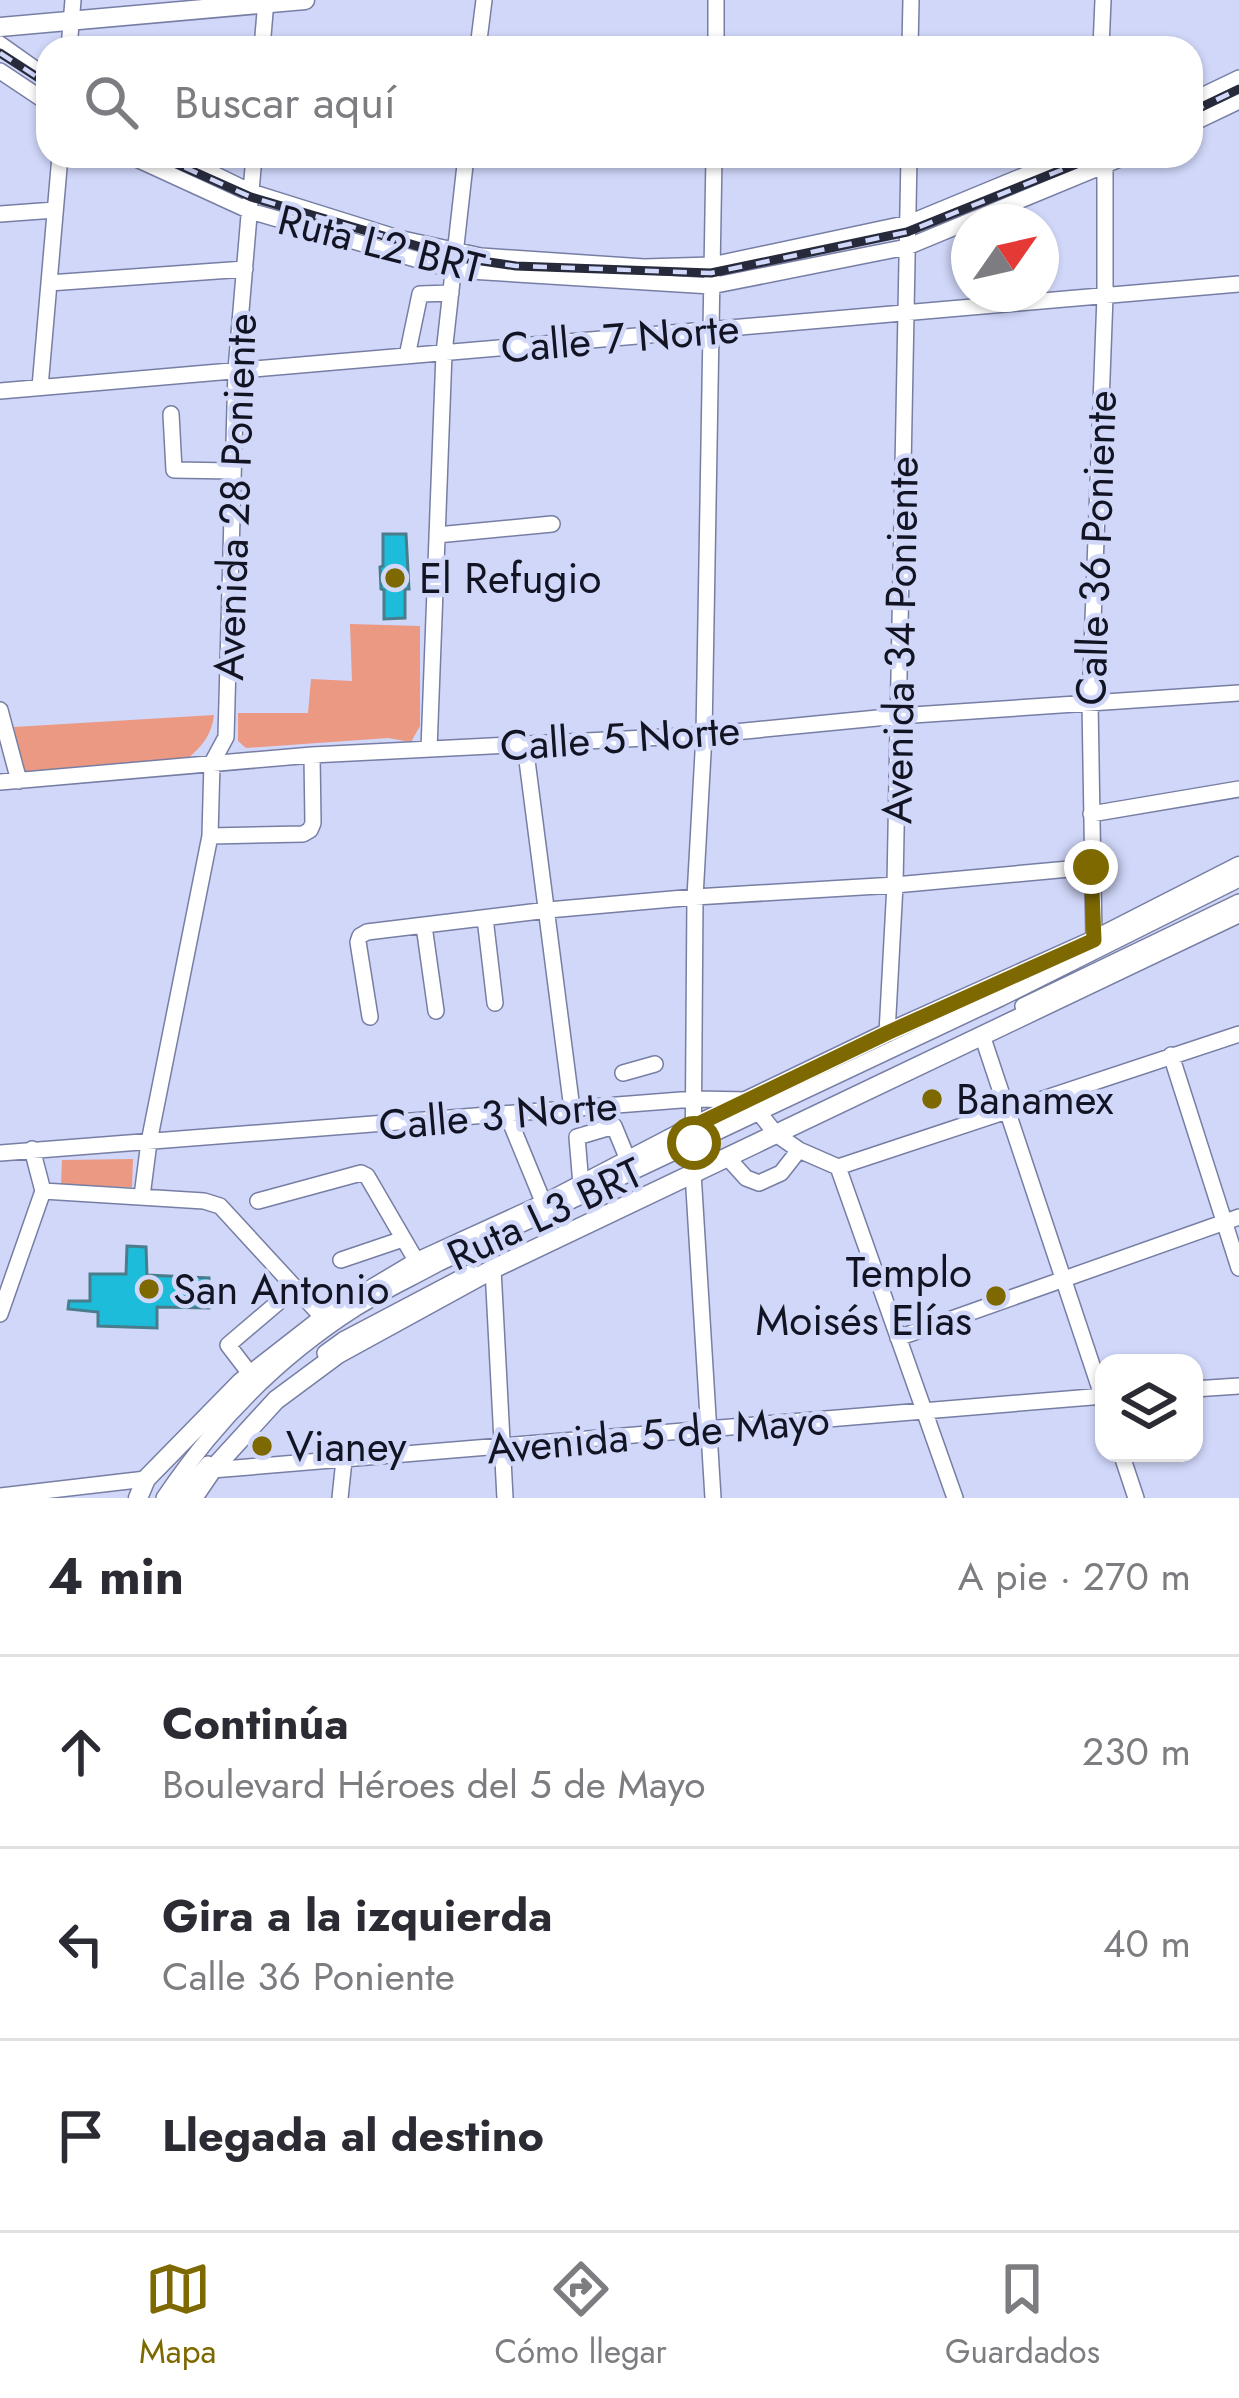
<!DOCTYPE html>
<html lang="es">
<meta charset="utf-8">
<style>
:root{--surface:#fff;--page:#f2f2f3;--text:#2b2b33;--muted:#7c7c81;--line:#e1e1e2;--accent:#7d6900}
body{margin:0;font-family:Jost,sans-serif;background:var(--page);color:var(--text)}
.controls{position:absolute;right:36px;bottom:36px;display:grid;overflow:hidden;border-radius:24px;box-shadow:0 3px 9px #0004}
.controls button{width:108px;height:108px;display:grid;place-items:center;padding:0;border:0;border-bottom:3px solid var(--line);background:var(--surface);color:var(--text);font:60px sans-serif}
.compass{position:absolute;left:951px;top:204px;width:108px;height:108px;border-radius:50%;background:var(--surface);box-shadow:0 3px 9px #0004;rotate:56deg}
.stop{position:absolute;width:36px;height:36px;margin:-27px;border:9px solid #7d6900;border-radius:50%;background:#fff}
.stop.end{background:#7d6900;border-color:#fff;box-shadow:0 3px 12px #0008}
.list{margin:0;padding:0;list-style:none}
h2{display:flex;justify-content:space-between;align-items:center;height:156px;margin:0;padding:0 48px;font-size:51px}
h2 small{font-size:39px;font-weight:400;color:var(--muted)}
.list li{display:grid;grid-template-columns:78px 1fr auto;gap:36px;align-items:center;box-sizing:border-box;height:192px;padding:0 48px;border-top:3px solid var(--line)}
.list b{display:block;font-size:45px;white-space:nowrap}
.list p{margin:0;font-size:39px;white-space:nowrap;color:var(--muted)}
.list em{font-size:39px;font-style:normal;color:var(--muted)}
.icon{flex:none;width:66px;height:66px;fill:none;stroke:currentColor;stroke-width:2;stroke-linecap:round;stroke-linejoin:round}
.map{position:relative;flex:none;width:1239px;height:1498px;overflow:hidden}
.search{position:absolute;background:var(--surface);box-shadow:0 3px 9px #0004;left:36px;right:36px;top:36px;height:132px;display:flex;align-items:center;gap:30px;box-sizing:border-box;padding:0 42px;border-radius:36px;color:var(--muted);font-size:45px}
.sheet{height:732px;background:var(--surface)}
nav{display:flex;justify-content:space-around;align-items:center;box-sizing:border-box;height:168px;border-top:3px solid var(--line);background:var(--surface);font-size:33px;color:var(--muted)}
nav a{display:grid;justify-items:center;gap:6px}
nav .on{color:var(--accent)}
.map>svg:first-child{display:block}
</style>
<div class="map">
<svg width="1239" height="1498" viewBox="0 0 1239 1498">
<rect width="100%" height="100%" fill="#d0d7f9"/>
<path fill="#eb9982" d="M350,624L420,626V726L411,742L388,738L246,748L238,741V713H308L311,679L352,681Z
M214,715C212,734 202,747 188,758L40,775H30L21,769L14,727Z
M133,1159L132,1187L61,1186L62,1160Z"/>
<path fill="#1dbcdb" stroke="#497d8b" stroke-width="3" d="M383,534H406L409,589H405V618L384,619V590L381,589L380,567L383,566Z
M127,1246L146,1247L147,1275L209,1278V1308L157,1307V1328L98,1326V1312L68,1309L69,1301H90V1274H126Z"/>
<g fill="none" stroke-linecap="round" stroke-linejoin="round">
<g stroke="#777ea4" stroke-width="18">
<path id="minor" d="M0,44L48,78
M69,48L73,0
M262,48L266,0
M478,48L484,0
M716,48V0
M910,48L911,0
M1101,48L1103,0
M0,71L48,103
M1191,101L1239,78
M1191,124L1239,101
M130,156L250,211L453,270L711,286L907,247L1127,156
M177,156L251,192L398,238L481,256L644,267L712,265L909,223L1071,156
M0,214L55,210
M49,283L245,269
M407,356L420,294L451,293
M40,387L60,156
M0,391L1239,284
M171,414L174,470L233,471
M437,535L552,524
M0,710L19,781
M525,745L572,1109
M429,749L444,353L466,156
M0,782L312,755L704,735L898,716L1239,693
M1091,814L1239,789
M210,836L303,834L310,830L313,823L312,755
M485,918L495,1003
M424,926L436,1011
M1094,940L1090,702L1105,296V159
M1023,1006L1239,902
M370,1017L358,942L360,936L367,932L548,910L695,897L895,885L1091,867
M887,1033L895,885L909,156
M982,1035L1104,1401
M1171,1055L1239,1268
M623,1073L655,1064
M507,1114L544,1204
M0,1153L694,1099L749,1100L776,1134L799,1150L838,1167L1239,1034
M727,1157L746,1178L759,1183L781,1173L799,1150
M838,1167L955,1498
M581,1185L577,1137L614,1126L628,1160
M43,1191L204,1201L220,1206L323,1318
M142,1196L149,1142L210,836L212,763L226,737L236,370L254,156
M258,1201L361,1173L367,1176L417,1262
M341,1260L403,1239
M493,1269L505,1498
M0,1314L43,1191L32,1149
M898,1338L1239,1217
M325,1353L343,1340L472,1272
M251,1375L228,1345L295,1288
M1194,1389L1239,1386
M1121,1453L1136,1498
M212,1470L1104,1396
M0,1496L146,1479
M164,1498C215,1422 279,1357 356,1308C383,1291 412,1278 439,1263L1001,998L1239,879
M179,1498L208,1464
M340,1498L344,1460
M713,1498L693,1173L695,897L704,735L714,156"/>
</g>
<g stroke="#777ea4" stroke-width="21">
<path id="major" d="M0,27L305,0
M138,1498L146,1479L241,1382L323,1318L417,1262L544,1204L694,1126L887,1033L1094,940L1239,866
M193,1498L212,1470L276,1400L338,1354L493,1269L1239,913"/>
</g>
<use href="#minor" stroke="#fff" stroke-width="15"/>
<use href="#major" stroke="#fff" stroke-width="18"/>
<g stroke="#272a3b" stroke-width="9">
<path id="rail" d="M0,53L48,84
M1191,112L1239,89
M159,156L251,197L455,257L516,266L711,273L907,232L1096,156"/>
</g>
<use href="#rail" stroke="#d0d7f9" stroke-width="4.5" stroke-dasharray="14" stroke-linecap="butt"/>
</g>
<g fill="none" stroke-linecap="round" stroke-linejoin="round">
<path stroke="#7d6900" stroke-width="15" d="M694,1143V1126L887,1033L1094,940L1091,867"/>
</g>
<g fill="#7d6900" stroke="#d0d7f9" stroke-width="4.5">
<circle cx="395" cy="578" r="12"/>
<circle cx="932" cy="1099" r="12"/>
<circle cx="149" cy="1289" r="12"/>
<circle cx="996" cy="1296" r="12"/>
<circle cx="262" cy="1446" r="12"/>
</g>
<g text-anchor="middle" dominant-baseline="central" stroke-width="9" stroke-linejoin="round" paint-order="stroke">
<g font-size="42" fill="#121423" stroke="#d0d7f9">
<text transform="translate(381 244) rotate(14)">Ruta L2 BRT</text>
<text transform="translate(620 338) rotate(-5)">Calle 7 Norte</text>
<text transform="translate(235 497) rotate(-88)">Avenida 28 Poniente</text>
<text transform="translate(1096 548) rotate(-88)">Calle 36 Poniente</text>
<text transform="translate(900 640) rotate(-89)">Avenida 34 Poniente</text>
<text transform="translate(620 738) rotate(-4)">Calle 5 Norte</text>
<text transform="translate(498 1115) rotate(-5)">Calle 3 Norte</text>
<text transform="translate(545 1214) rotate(-25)">Ruta L3 BRT</text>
<text transform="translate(658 1434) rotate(-5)">Avenida 5 de Mayo</text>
</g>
<g font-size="42" fill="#121423" stroke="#d0d7f9" text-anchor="start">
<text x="419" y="578">El Refugio</text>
<text x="956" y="1099">Banamex</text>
<text x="972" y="1272" text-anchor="end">Templo<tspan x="972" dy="48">Moisés Elías</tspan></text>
<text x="173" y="1289">San Antonio</text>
<text x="286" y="1446">Vianey</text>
</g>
</g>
</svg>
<div class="controls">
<button><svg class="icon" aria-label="layers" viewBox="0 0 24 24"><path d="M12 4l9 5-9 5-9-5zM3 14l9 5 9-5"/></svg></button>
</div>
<svg class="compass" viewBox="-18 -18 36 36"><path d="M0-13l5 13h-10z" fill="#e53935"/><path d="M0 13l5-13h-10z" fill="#7c7c81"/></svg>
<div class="stop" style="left:694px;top:1143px"></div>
<div class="stop end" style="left:1091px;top:867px"></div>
<div class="search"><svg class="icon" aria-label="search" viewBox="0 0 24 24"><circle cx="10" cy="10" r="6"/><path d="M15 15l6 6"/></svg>Buscar aquí</div>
</div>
<section class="sheet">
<h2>4 min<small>A pie · 270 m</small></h2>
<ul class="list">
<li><svg class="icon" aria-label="ahead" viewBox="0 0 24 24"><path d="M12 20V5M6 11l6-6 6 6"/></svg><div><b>Continúa</b><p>Boulevard Héroes del 5 de Mayo</p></div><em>230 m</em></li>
<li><svg class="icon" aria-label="left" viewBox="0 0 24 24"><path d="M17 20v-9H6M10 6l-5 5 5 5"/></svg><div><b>Gira a la izquierda</b><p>Calle 36 Poniente</p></div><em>40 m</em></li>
<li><svg class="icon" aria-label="arrive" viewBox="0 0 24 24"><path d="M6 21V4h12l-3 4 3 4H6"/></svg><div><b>Llegada al destino</b></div></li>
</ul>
</section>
<nav>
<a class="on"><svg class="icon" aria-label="map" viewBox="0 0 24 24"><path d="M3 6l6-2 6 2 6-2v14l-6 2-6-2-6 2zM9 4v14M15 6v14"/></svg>Mapa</a>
<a><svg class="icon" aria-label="directions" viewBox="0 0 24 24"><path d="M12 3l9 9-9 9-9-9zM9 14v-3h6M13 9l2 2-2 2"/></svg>Cómo llegar</a>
<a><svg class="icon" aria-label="saved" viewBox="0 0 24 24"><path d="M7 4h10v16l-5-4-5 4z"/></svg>Guardados</a>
</nav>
